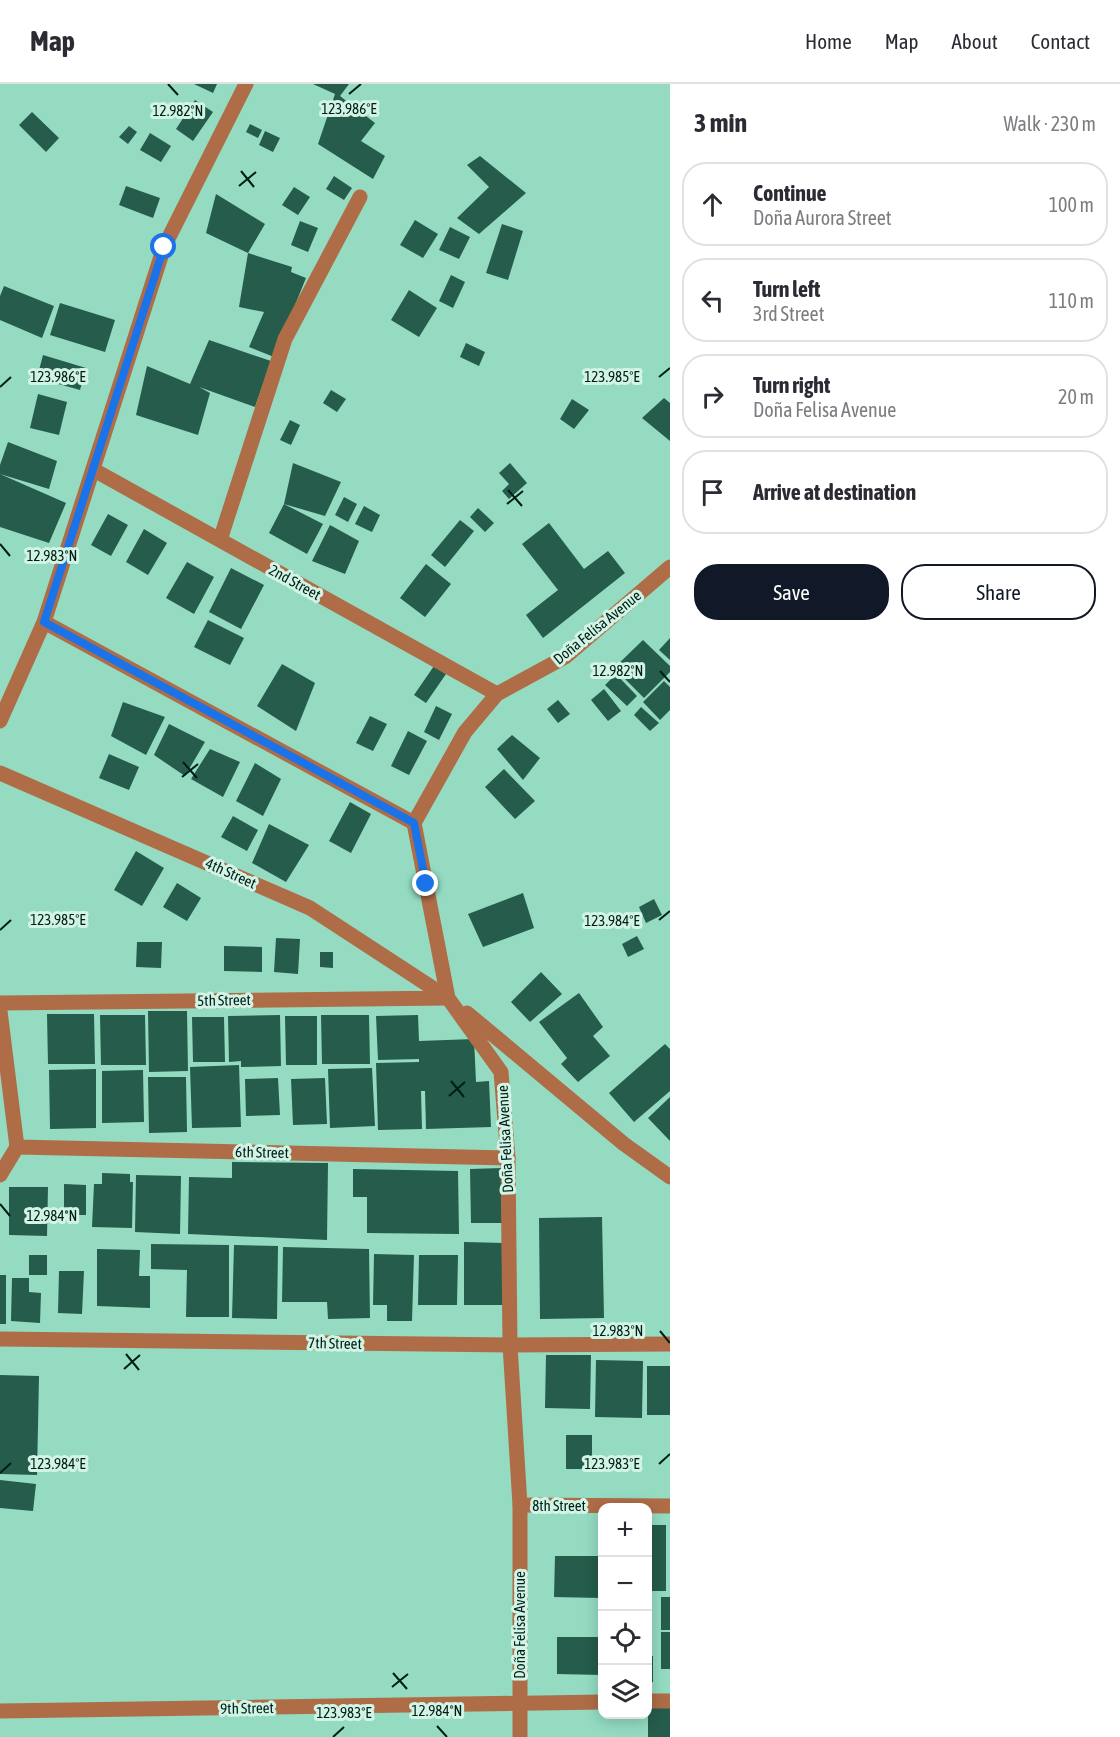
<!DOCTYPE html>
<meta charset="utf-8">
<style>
:root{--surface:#fff;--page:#f7f7f7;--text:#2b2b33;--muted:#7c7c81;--line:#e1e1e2;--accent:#111827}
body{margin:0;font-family:"Asap Condensed",sans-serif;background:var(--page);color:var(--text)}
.controls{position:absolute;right:18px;bottom:18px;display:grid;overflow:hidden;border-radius:12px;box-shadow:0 3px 15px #0003}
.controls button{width:54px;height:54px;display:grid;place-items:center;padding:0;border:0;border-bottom:2px solid var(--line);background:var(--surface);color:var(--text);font:30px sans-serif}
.stop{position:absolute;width:18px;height:18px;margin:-14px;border:4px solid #1a73e8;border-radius:50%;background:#fff}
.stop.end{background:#1a73e8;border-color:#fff;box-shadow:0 2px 6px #0008}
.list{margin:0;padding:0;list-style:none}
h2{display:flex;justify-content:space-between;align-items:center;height:78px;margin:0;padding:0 24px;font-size:26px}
h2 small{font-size:20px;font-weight:400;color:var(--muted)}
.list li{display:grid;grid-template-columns:39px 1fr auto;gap:18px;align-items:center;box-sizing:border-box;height:84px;margin:0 12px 12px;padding:0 12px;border:2px solid var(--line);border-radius:24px}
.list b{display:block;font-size:22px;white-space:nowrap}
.list p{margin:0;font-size:20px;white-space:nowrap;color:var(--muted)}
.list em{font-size:20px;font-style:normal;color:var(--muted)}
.actions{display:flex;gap:12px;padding:18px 24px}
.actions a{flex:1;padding:14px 0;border:2px solid var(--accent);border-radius:24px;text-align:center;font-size:21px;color:var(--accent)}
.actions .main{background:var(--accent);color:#fff}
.icon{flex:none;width:33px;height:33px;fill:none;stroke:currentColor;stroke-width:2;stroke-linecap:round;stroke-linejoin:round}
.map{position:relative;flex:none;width:670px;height:1653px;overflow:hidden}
header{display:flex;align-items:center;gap:36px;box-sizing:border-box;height:84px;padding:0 30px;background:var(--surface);border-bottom:2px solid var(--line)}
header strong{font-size:28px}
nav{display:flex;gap:33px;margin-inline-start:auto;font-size:21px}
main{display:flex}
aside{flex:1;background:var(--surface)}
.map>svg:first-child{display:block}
</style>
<header>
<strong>Map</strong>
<nav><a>Home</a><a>Map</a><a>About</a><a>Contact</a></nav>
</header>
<main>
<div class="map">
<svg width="670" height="1653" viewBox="0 0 670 1653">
<rect width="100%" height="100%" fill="#94dbc2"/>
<path fill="#255c4b" d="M194,0H217L213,9Z
M313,0H349L340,12L375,39L361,57L385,72L373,95L318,60L335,10Z
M195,16L213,28L193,57L176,45Z
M32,28L59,54L46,68L19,41Z
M250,40L262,46L258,54L246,48Z
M129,42L137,48L128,60L119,53Z
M265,47L280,54L273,68L259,61Z
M150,49L171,62L161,78L140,66Z
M480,72L526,109L479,150L457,134L489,103L467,81Z
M334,92L352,104L344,116L326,105Z
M126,102L160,114L153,134L119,121Z
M294,103L310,113L298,131L282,121Z
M216,110L265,140L248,169L206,149Z
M415,136L438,150L423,174L400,161Z
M300,137L318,144L308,168L291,161Z
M502,140L523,147L508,196L486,189Z
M450,143L470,153L459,175L439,166Z
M248,169L292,183L291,188L306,194L274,273L249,263L264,228L239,223Z
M451,191L465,198L453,224L439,217Z
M4,202L54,222L42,254L0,236V212Z
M409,206L437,224L419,253L391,236Z
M60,219L115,236L105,268L50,251Z
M209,256L271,277L255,323L199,303L210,309L198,351L136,331L147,282L190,300Z
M466,259L485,268L479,282L460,273Z
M43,271L86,284L80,306L37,294Z
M331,306L346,315L337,328L323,319Z
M38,310L67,318L59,351L30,344Z
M664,314L670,319V357L642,334Z
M572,315L589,326L574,345L560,335Z
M290,336L300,341L291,361L280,356Z
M8,358L57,377L49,405L0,390V381Z
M293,379L341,398L325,432L284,420Z
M510,379L527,399L509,415L502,407L509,400L499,389Z
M0,390L66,419L49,459L0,443Z
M344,413L357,420L348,438L335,431Z
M284,420L323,440L307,470L269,449Z
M364,422L380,431L372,448L355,440Z
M478,424L494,439L485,448L470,433Z
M108,430L128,441L111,472L91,461Z
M460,436L474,447L445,483L431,471Z
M549,439L584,485L608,467L625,489L543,554L526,531L558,506L522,460Z
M330,441L359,457L345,490L312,477Z
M144,445L167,459L148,491L126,478Z
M187,478L214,493L194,530L166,514Z
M426,480L451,500L425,533L400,514Z
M231,484L264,501L241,545L209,528Z
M208,536L244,554L230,581L194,563Z
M670,554V576L659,566Z
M643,556L670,582V588L644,614L614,584Z
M282,580L315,599L296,647L257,622Z
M434,582L446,590L426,619L414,611Z
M616,590L637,612L627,622L605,601Z
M664,597L670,603V626L660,636L643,618Z
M604,605L621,627L608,637L591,616Z
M558,616L570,630L558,639L547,625Z
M123,618L165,633L146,671L111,652Z
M436,622L452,630L439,656L424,648Z
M641,623L659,639L650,647L634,631Z
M370,632L387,640L373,667L356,659Z
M169,640L205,658L185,692L154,671Z
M408,647L427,657L409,691L391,682Z
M512,651L540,674L523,696L497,665Z
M210,665L240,678L223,713L191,695Z
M109,670L139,683L129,706L99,694Z
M255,679L281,695L263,732L236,717Z
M504,685L535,717L515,735L485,703Z
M350,718L371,730L351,769L329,757Z
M233,732L258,746L247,767L221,753Z
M269,740L309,761L286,798L252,779Z
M136,767L164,784L142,822L114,806Z
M177,799L201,814L187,837L163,823Z
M523,809L534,844L483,863L468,830Z
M654,815L662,831L646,839L639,823Z
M637,852L644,865L628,873L622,860Z
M276,854L300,855L298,890L274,888Z
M137,858H162L161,884L136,883Z
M224,862L262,863V888L224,887Z
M320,868H333V884L320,883Z
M541,888L562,910L530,938L511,918Z
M579,909L603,943L593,952L610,972L578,998L561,980L567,974L539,938Z
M148,927H187L188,987L149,988Z
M47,930H94L95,980H48Z
M100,931H145L146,981H101Z
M280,931L281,982L241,983V977L229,978L228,932Z
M321,931H369L370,980H322Z
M418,931L419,957L474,955L476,998L489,997L491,1043L426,1045L425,1007H421L422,1045L378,1046L376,979L419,978V975L378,976L376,932Z
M285,932H317V981H286Z
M192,933H224L225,978H193Z
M665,960L670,965V1007L634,1038L609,1009Z
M239,981L241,1043L192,1044L190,983Z
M372,984L375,1042L330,1044L328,985Z
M96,985V1044L50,1045L49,986Z
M143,986L144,1038L102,1039V987Z
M148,993H186L187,1048L149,1049Z
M278,994L280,1031L246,1032L245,995Z
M325,994L327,1040L293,1041L291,995Z
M670,1013V1057L648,1034Z
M232,1078L328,1079L327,1156L188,1150L189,1093L232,1094Z
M502,1084L503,1139H471L470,1085Z
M353,1085L458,1087L459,1150L367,1149V1113H353Z
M102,1089L130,1090V1098H133L132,1144L92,1143L94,1100H102Z
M136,1091L181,1092L180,1150L135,1148Z
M64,1100L86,1101V1131H64Z
M9,1103H48L47,1152L9,1151Z
M602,1133L604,1234L540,1235L539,1134Z
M464,1158L505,1159L504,1221H464Z
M151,1160L229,1161V1233H186L187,1186L151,1185Z
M234,1161L278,1162L277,1235L232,1234Z
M283,1163L369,1165L370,1234L328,1235L327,1218H282Z
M97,1165L140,1166L139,1192H150V1224L97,1222Z
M374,1170L414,1171L412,1237H387V1221H373Z
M29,1171H47V1191H29Z
M419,1171H458L457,1221H418Z
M59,1187H84L82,1230L58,1229Z
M0,1191H6V1240H0Z
M12,1194H29V1208L41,1209L40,1239L11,1237Z
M546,1271H591L590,1325L545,1324Z
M596,1276L643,1277L642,1334L595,1333Z
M647,1282H670V1331H647Z
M0,1291L39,1292L37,1391L0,1390Z
M566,1351H592V1385H566Z
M0,1396L36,1400L33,1427L0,1424Z
M648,1441H666V1507H648Z
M555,1472H602V1514L554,1513Z
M661,1513H670V1546H661Z
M648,1535H652L651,1566H648Z
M661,1548H670V1585H661Z
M557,1553H602V1591L557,1590Z
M648,1572H653V1598H648Z
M648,1620H670V1653H648Z"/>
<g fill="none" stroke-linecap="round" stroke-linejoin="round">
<path stroke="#af6d47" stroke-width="15" d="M94,386L497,610
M220,456L285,255L360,113
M44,538L414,739
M0,637L44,538L164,163L246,0
M0,689L310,824L448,914
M0,919L448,914
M0,927L17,1063L0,1091
M17,1063L508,1074
M0,1255L510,1261
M520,1421L670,1422
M648,1617H670
M0,1627L602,1618"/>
<path stroke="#af6d47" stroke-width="15" d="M467,929L624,1060L670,1093
M510,1261L670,1260
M520,1653V1421L510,1261L508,1074L501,988L448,914L414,739L465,648L497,610L565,573L670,483"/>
</g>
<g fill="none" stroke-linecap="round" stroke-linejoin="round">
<path stroke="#1a73e8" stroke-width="8" d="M164,163L44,538L414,739L426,800"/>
</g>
<path fill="none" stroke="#011e15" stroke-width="2" d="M168,0L178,11M349,10L361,0M241,87L254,103M239,102L256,88M659,293L670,284M0,303L11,293M508,406L522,422M507,420L523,407M0,460L10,472M660,587L670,598M183,678L197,694M182,693L198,680M659,836L670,827M0,846L11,836M451,997L464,1013M449,1012L465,998M0,1120L10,1132M660,1247L670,1259M126,1270L139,1286M124,1285L140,1271M659,1380L670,1370M0,1389L11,1379M393,1589L407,1605M392,1603L408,1590M437,1642L447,1653M333,1653L344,1643"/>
<g text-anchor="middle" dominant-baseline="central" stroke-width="6" stroke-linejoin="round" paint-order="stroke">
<g font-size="15" fill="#011e15" stroke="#d1f4e6">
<text transform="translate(295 498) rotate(29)">2nd Street</text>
<text transform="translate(597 543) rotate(-39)">Doña Felisa Avenue</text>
<text transform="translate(231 789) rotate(24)">4th Street</text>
<text transform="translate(224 916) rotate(-1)">5th Street</text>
<text transform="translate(505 1055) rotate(-93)">Doña Felisa Avenue</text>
<text transform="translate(262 1068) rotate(1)">6th Street</text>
<text transform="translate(335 1259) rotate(1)">7th Street</text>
<text x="559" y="1421">8th Street</text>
<text transform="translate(519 1541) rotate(-90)">Doña Felisa Avenue</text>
<text transform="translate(247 1624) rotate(-1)">9th Street</text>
</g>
</g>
<g font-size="15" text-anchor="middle" fill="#011e15" stroke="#d1f4e6" stroke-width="6" stroke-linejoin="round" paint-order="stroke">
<text x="349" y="30">123.986°E</text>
<text x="178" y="32">12.982°N</text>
<text x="58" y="298">123.986°E</text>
<text x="612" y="298">123.985°E</text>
<text x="52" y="477">12.983°N</text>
<text x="618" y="592">12.982°N</text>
<text x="58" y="841">123.985°E</text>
<text x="612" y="842">123.984°E</text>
<text x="52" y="1137">12.984°N</text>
<text x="618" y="1252">12.983°N</text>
<text x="58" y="1385">123.984°E</text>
<text x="612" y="1385">123.983°E</text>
<text x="437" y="1632">12.984°N</text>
<text x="344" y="1634">123.983°E</text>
</g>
</svg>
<div class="controls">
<button>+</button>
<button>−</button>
<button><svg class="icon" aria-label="locate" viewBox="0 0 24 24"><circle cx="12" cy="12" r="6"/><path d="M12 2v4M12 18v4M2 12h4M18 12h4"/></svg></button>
<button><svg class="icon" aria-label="layers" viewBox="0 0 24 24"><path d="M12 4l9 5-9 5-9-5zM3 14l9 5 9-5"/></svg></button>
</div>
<div class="stop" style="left:164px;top:163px"></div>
<div class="stop end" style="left:426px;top:800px"></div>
</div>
<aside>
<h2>3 min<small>Walk · 230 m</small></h2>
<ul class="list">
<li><svg class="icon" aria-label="ahead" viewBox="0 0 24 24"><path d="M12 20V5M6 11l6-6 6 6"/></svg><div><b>Continue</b><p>Doña Aurora Street</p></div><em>100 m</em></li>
<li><svg class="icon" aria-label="left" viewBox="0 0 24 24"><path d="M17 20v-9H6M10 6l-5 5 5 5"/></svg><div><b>Turn left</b><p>3rd Street</p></div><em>110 m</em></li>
<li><svg class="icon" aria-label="right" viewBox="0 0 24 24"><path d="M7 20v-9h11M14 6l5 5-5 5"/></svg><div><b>Turn right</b><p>Doña Felisa Avenue</p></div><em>20 m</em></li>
<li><svg class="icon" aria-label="arrive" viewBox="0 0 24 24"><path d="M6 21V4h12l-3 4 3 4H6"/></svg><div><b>Arrive at destination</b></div></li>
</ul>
<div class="actions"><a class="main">Save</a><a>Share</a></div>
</aside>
</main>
